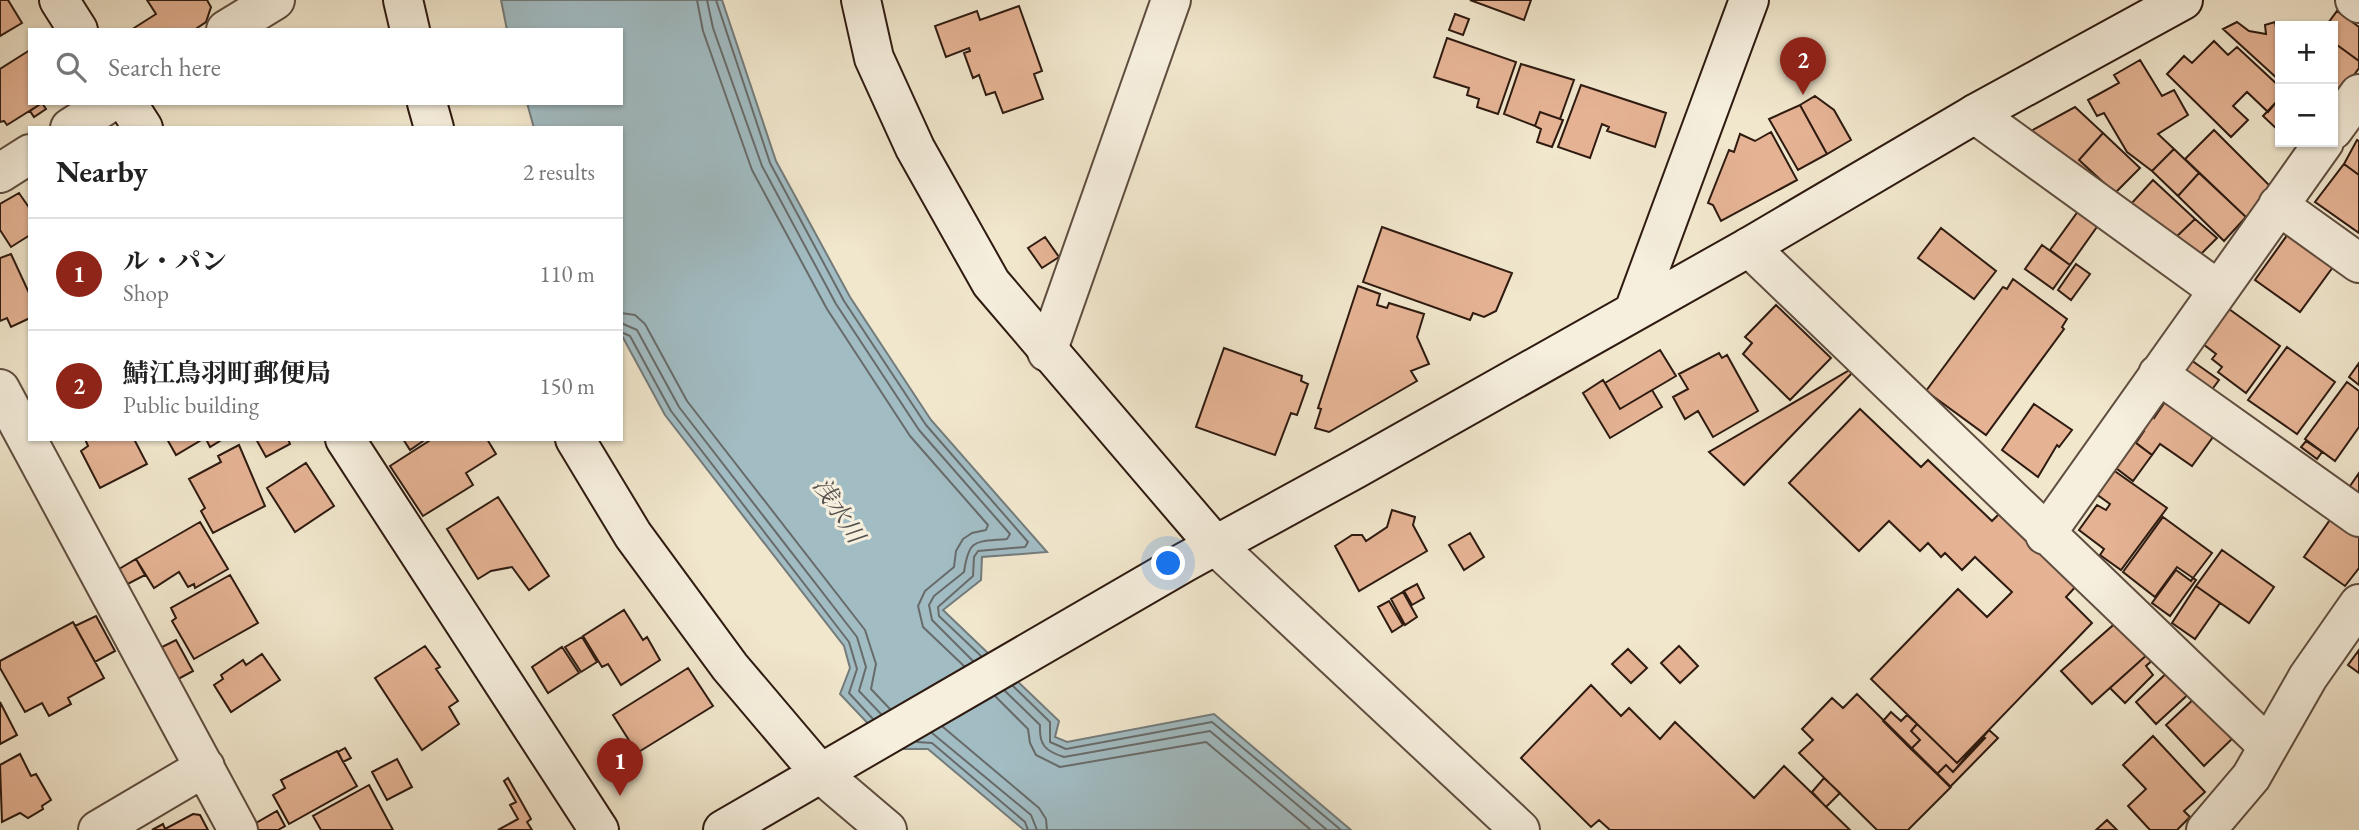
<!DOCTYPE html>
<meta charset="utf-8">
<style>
:root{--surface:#fff;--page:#f6f6f6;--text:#222;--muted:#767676;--line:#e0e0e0;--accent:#8f2418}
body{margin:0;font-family:"EB Garamond","Noto Serif JP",serif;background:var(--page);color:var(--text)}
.controls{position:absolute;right:21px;top:21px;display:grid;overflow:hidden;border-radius:0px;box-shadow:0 2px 5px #0004}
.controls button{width:63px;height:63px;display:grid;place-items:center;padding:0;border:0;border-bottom:2px solid var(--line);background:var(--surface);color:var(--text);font:35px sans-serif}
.you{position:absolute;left:1169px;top:564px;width:24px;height:24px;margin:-18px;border:5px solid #fff;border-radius:50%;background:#1a73e8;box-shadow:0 0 0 10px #1a73e833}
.badge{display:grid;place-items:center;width:46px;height:46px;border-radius:50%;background:var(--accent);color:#fff;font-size:23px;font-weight:700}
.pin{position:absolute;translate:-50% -58px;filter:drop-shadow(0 2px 4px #0008)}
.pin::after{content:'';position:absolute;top:37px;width:24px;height:21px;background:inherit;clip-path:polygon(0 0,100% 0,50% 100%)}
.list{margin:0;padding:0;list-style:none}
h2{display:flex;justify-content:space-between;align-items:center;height:91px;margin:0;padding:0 28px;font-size:30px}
h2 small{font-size:23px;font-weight:400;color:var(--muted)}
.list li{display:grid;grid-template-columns:46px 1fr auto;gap:21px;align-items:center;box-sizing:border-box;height:112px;padding:0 28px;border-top:2px solid var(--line)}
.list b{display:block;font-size:26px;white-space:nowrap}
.list p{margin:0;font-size:23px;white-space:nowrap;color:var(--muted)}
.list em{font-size:23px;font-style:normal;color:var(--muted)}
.icon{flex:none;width:38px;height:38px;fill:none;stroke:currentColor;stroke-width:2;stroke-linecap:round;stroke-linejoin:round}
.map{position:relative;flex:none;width:2359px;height:830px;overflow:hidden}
.search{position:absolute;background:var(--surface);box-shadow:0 2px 5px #0004;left:28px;top:28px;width:595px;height:77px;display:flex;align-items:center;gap:18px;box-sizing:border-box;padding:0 24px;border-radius:0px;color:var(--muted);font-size:26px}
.panel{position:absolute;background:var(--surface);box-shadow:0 2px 5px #0004;left:28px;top:126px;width:595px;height:315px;border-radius:0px}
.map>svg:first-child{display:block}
</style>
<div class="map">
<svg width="2359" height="830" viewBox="0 0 2359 830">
<rect width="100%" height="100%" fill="#f1e7cd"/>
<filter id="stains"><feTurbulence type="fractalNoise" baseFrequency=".00286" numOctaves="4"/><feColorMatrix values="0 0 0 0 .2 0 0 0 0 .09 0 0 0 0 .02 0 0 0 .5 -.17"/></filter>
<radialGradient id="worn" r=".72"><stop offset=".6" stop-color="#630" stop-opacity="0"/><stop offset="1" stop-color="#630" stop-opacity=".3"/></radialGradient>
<path fill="#a1bcc3" stroke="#737b7b" stroke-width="2" d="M501,0H722L776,161L850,297L931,420L1047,552L982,557L981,580L943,610L1059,721L1055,737L1067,742L1214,714L1351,830H1024L928,749H892L840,694L850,668L844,646L665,415L621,334V128H534L527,103H621V30H507Z"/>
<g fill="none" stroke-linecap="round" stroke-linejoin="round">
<path stroke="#686b6a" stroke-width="2" d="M697,0L703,31L752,170L827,309L910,436L988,525L986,530L972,533L963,539L956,551L954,567L925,591L918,606L923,627L964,666
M707,0L713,28L762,166L836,304L919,430L1010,534L1007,539C975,542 969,538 964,572L934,596L929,605L932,620L973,661
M716,0L770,163L844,301L926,425L1028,542L1025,547L978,551L974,557L973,576L938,607L939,616L981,656
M621,313L635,315L645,324L687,401L865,630L876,664L871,689L890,709
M621,323L637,330L679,407L857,637L866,667L859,691L881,714
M621,332L630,336L671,411L849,642L857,669L849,693L873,719
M1013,686L1050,722V742L1066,749L1212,722L1341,830
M1005,691L1040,725C1039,745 1045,751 1064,757L1210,731L1327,830
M995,696L1028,729L1030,743L1036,755L1060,767L1206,742L1311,830
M943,727L1039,808L1046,819L1047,830
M932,733L1031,815L1037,830
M917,742L932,743L1025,822L1028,830"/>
</g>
<path fill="#e5b394" stroke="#2e1a10" stroke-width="2" d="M0,0H8L22,23L0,36Z
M147,0H207L211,7L206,22L194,30H131L156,14Z
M1470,0H1531L1524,20Z
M1019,6L1042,71L1034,74L1043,99L1003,113L995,92L986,95L979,75L973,78L964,53L970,51L969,48L946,57L935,26L977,11L980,20Z
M2337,11L2359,27V61L2333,42V26H2326Z
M1455,14L1469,19L1463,35L1449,30Z
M2237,22L2249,31L2266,34L2265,25L2275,22L2277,32L2280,30V81L2223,29Z
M1447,38L1516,62L1498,114L1477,107L1479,99L1467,95L1469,88L1434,77Z
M2214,41L2228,55L2237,47L2280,87V98L2268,112L2247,92L2233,106L2248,120L2231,137L2167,74L2184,56L2192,63Z
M2333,42L2359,61V68L2333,104Z
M30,50V103H42L7,125L4,121L0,122V69Z
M2140,60L2162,96L2174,90L2188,115L2158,134L2174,149L2152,171L2127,152L2104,113L2097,116L2088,100L2119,83L2114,75Z
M1521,64L1574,80L1560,119L1540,112L1535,126L1504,114Z
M1581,85L1666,113L1655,147L1607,131L1609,127L1602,124L1590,158L1558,147Z
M1815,96L1834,110L1851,140L1827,154L1800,105Z
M2280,98V132L2263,116Z
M42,103L46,109L34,117L30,111Z
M1800,105L1827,154L1798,170L1769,119Z
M2075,107L2103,133L2079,160L2110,189L2031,131Z
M1540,112L1563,120L1552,147L1537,142L1541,129L1535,126Z
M2214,130L2273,189L2249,220L2185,159Z
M1771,132L1797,180L1721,221L1713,205L1708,203L1729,150L1734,152L1740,134L1755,141Z
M2103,133L2140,168L2115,193L2079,160Z
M2357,140L2359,141V175L2344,164Z
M2174,149L2199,173L2178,196L2152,171Z
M2344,164L2359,175V233L2315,202Z
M2199,173L2246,217L2224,241L2178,196Z
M2153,180L2195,219L2174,239L2129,206Z
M19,193L30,209V235L11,247L0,230V204Z
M2079,210L2099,224L2070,265L2050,250Z
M2195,219L2217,238L2196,259L2174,239Z
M1382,227L1512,273L1496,311L1484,317L1473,313L1470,320L1363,282Z
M1941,228L1996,271L1974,299L1918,258Z
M2288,234L2333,267L2300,312L2255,280Z
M1045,237L1059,257L1042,268L1028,248Z
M2042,245L2070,265L2053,289L2025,269Z
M11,254L30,295V318L11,327L7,318L0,321V258Z
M2076,264L2090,274L2071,300L2058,290Z
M2013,279L2067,319L2062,327L2064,329L1986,435L1926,391L2003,287L2007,289Z
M1358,286L1380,294L1377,305L1387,308L1389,303L1424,314L1417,337L1429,364L1411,371L1417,381L1329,432L1315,428L1321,409L1318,408Z
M1776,305L1831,358L1790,400L1743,354L1752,343L1745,337Z
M2229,309L2280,346L2246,393L2218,372L2222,367L2212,359L2216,354L2203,344Z
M2287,347L2335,382L2297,434L2248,400Z
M1224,348L1302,376L1301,381L1308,384L1297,415L1291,413L1275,455L1196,427Z
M1660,350L1676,376L1620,409L1605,383Z
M1719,353L1722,358L1727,355L1758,411L1713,437L1698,411L1685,419L1673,397L1688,389L1679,374Z
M2191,360L2219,380L2208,395L2183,370Z
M2359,363V385L2349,377Z
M1853,368L1855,370L1744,485L1709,452Z
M1603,380L1620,409L1652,390L1662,407L1610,438L1583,393Z
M2347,382L2359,391V427L2335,461L2305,439Z
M2165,402L2213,437L2192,466L2160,444L2152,455L2136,443L2144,431L2139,428L2149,414L2154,418Z
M2034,404L2072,430L2059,447L2057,445L2038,477L2002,450Z
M1860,409L1921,467L1928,460L1992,521L2003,510L2079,583L2066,597L2092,623L1957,763L1871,679L1958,589L1987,617L2012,592L1975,557L1962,570L1945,553L1941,557L1928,543L1920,551L1889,521L1859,551L1789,483Z
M85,439H134L147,464L100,488L81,451L88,446Z
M167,439H203L176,455Z
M206,439H223L210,447Z
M256,439H288L290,444L266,457Z
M403,439H426L410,450Z
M432,439H487L496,454L466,473L473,485L423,516L390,466Z
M2131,439L2152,455L2133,481L2112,465Z
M2306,441L2322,452L2317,459L2301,447Z
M239,445L265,506L213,533L201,511L205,508L189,479L221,462L218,456Z
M306,463L334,506L295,532L267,488Z
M2109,467L2167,508L2121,570L2100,555L2104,549L2079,530L2097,505L2106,510L2110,504L2092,491Z
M2359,473V497L2348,489Z
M498,497L549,576L529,590L512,567L491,571L478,579L447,529Z
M1392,510L1415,517L1413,525L1427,551L1359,591L1335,546L1352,535H1362L1366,541L1387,527Z
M2163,517L2212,553L2193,578L2177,567L2155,597L2123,572Z
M2332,517L2359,536V568L2345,586L2304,557Z
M200,522L228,569L195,588L194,584L188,587L179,572L154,588L136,559Z
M1470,533L1484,557L1464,570L1449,545Z
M2222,550L2274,587L2249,623L2196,586Z
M136,559L145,575L122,587L114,572Z
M2176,570L2191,581L2193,578L2196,580L2170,616L2152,603Z
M230,575L258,623L194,659L172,621L176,618L171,608Z
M1417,584L1424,598L1412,605L1404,591Z
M2196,586L2220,603L2195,639L2172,623Z
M1403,592L1417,617L1405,625L1391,599Z
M1389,601L1403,625L1392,632L1378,607Z
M624,610L643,640L647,637L660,660L621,685L608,664L602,667L583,636Z
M96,616L115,651L95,662L75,626Z
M2119,620L2149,653L2092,704L2061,671Z
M73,622L104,678L68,698L71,704L49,716L42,703L25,712L0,668V661Z
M582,637L597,662L581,672L565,647Z
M176,640L193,671L171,683L154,651Z
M425,646L440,667L436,669L458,701L449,707L459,724L422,750L375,678Z
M1679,646L1698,666L1680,683L1661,663Z
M562,647L579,673L548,693L532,667Z
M1628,649L1647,668L1631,683L1612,664Z
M2359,650V673L2348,665Z
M2149,653L2155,658L2146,666L2153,675L2125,703L2110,688Z
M262,654L280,680L231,712L214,685L223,679L221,675L243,660L246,665Z
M688,668L713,706L637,753L613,715Z
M2172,668L2193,690L2156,724L2136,702Z
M1591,685L1621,716L1629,708L1660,739L1675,722L1754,798L1784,766L1850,830H1610L1599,820L1591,827L1521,758Z
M1857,694L1951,787L1908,830H1877L1799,753L1813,740L1802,729L1832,698L1843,708Z
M2197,696L2235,736L2204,766L2166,725Z
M0,702L17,735L0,744Z
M1891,712L1901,721L1907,715L1917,724L1911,731L1920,740L1911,749L1883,721Z
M1917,724L1957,763L1983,737L1985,738L1953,772L1946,765L1937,774L1911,749L1920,740L1911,731Z
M1989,730L1998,738L1950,787L1937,774L1946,765L1953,772Z
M2153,736L2205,792L2184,811L2190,817L2177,830H2150L2128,806L2146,789L2123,765Z
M345,748L351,758L343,762L338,752Z
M337,751L357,786L289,824L273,795L285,788L281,780Z
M20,754L31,776L36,774L51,800L42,806L43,809L28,818L20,813L2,822L0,765Z
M397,759L412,787L387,800L372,772Z
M508,778L531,819L527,822L532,830H498L518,819L510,805L516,802L504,781Z
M1824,778L1840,793L1826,807L1812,792Z
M369,785L393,830H321L313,816Z
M277,811L285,826L278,830H251L249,827Z
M193,814L200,815L208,830H152L163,824L165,829Z
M2107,820L2117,830H2096Z"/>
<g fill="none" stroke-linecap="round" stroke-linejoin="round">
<g stroke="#5f4d3f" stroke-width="42">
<path id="street" d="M2355,0L2359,3
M226,30L275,0
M1975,114L2218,290
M70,128L109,103
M2333,130L2359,94
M0,173L30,154
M2278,205L2359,263
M1749,247L2268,746
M1047,352L1171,0
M2158,374L2359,517
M0,389L238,830
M2045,535L2324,142
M1216,546L1520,830
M820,773L887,830
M98,830L205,767
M2206,830L2251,777L2308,677L2359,604"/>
</g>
<g stroke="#2e1a10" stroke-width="42">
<path id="secondary" d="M59,0L78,30
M403,0L410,30
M861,0L874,58L915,148L991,283L1216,546
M127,103L143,128
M427,103L434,128
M1634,311L1749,0
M345,439L599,830
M575,439L633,535L730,667L820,773
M723,830L1185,562L1355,469L1749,247L1975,114L2183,0"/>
</g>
<use href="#street" stroke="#f6efde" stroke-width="38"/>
<use href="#secondary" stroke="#f6efde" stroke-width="38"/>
</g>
<g text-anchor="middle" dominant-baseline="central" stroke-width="6" stroke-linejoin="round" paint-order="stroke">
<g font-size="24" font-style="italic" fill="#56534f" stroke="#f6efde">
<text transform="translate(839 510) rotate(57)">浅水川</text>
</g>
</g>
<rect width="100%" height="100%" filter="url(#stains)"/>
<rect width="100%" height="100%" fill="url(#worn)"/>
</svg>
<div class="controls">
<button>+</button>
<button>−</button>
</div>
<div class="you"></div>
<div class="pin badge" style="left:620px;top:796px">1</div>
<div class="pin badge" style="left:1803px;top:95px">2</div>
<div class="search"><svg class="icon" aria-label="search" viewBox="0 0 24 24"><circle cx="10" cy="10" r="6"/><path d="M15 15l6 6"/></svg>Search here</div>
<section class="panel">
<h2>Nearby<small>2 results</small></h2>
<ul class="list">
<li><span class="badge">1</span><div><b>ル・パン</b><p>Shop</p></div><em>110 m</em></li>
<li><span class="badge">2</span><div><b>鯖江鳥羽町郵便局</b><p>Public building</p></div><em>150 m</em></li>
</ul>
</section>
</div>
